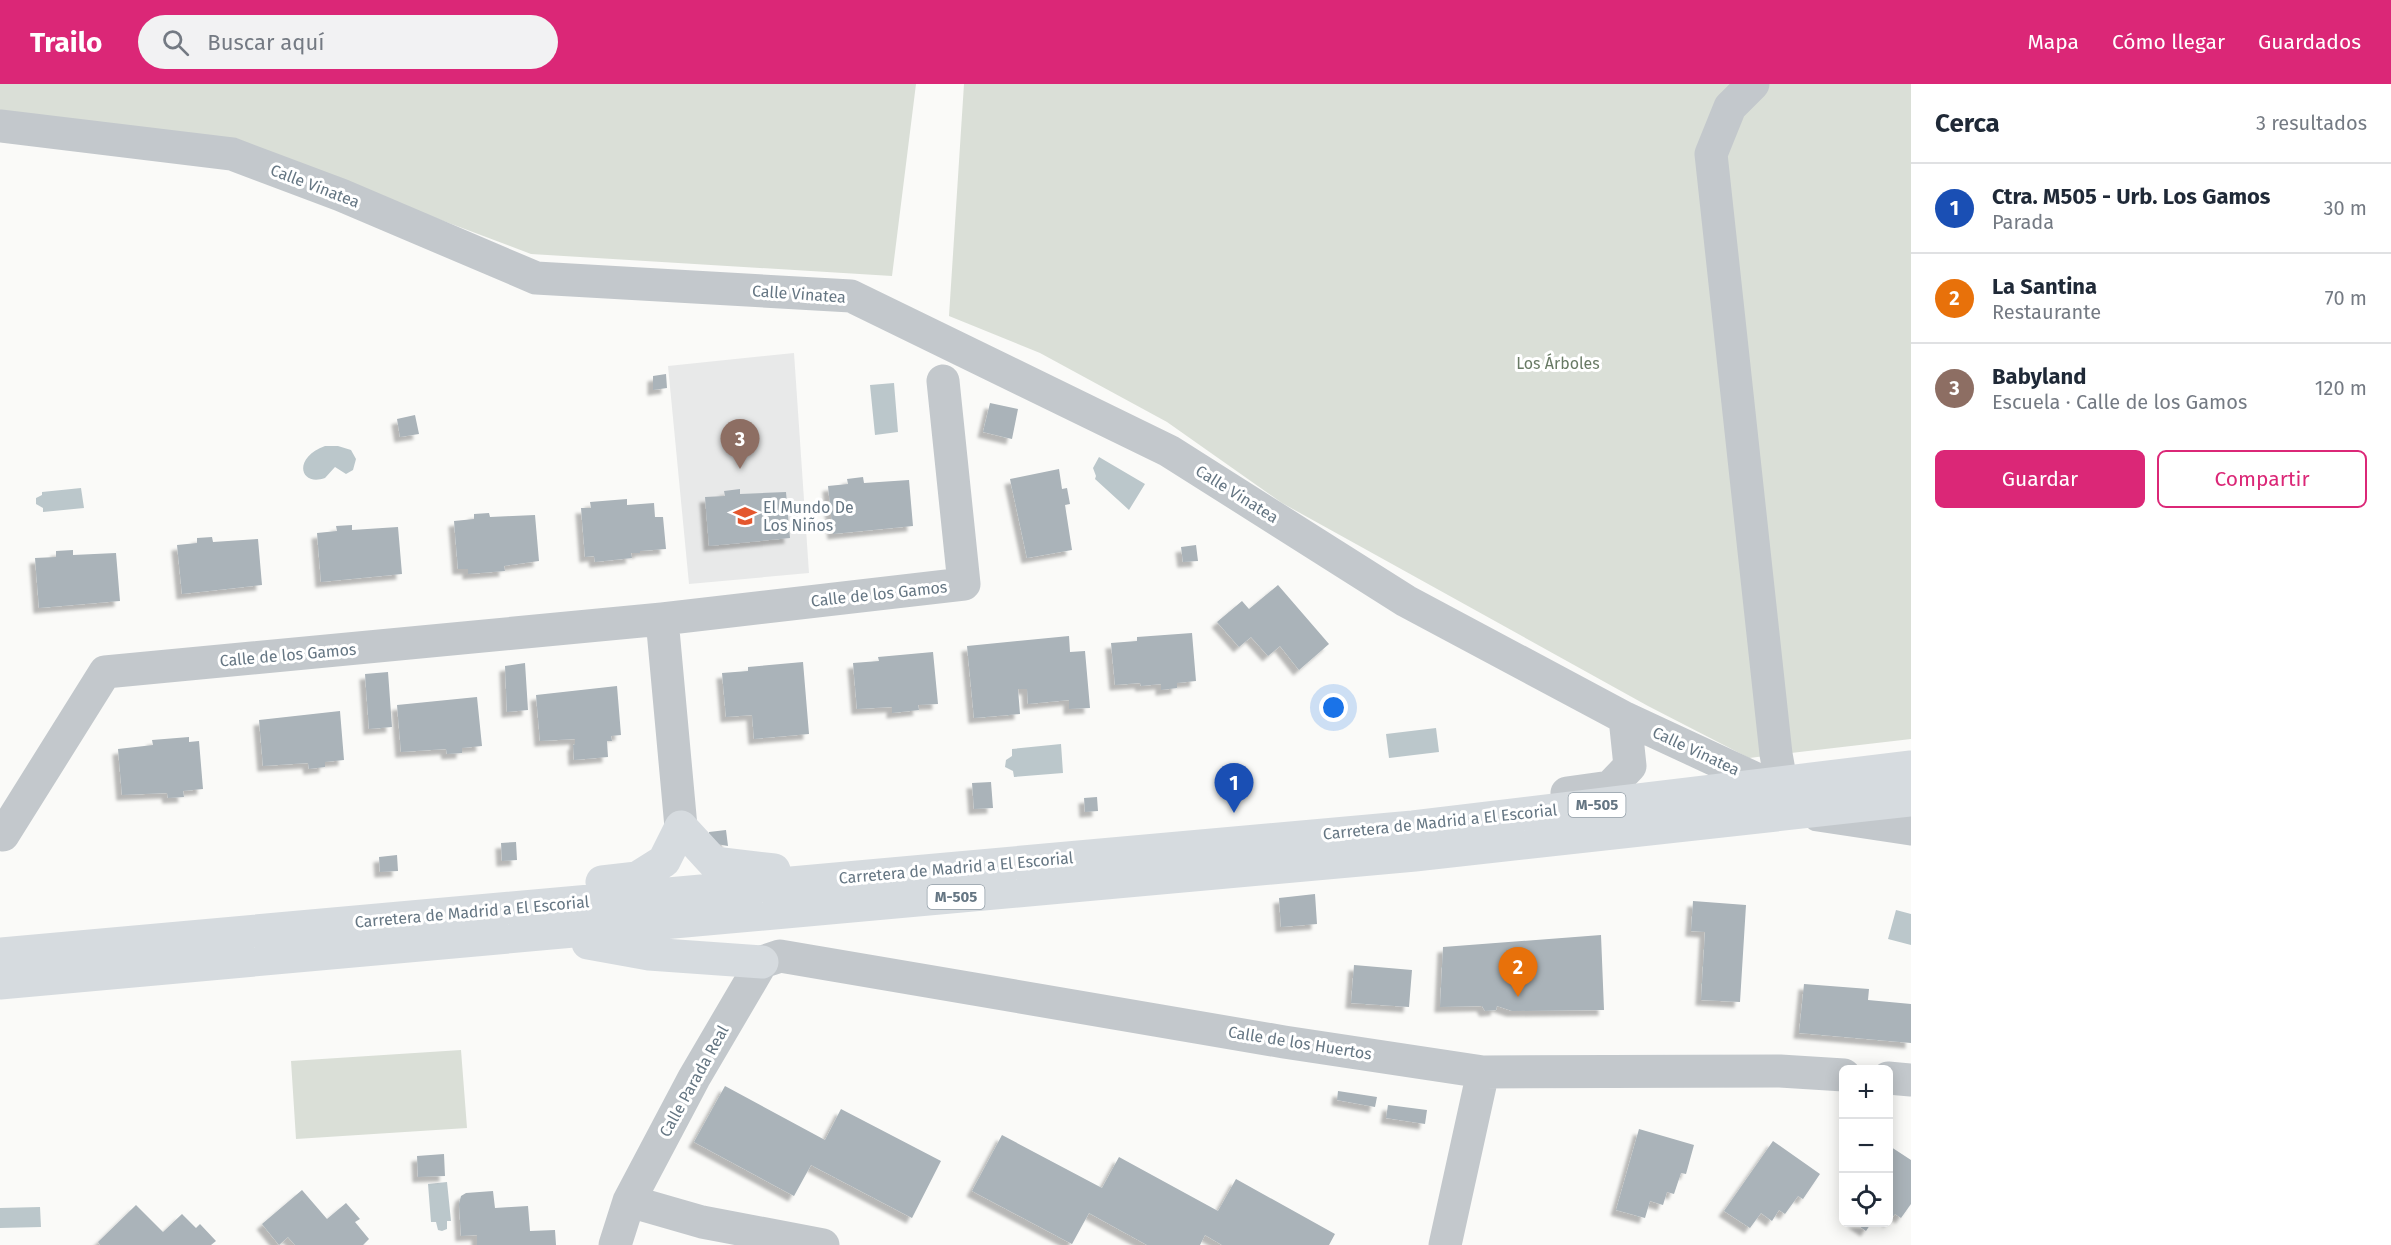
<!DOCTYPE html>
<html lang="es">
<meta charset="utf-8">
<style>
:root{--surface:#fff;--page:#f2f2f3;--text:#1f2937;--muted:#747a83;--line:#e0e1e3;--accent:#db2777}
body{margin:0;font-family:"Fira Sans",sans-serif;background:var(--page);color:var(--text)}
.controls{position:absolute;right:18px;bottom:18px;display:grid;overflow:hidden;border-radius:9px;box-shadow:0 3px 15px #0003}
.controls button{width:54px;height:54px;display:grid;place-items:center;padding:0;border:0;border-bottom:2px solid var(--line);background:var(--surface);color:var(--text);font:30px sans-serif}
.you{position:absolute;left:1334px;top:624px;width:21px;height:21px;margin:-15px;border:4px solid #fff;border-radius:50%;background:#1a73e8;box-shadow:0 0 0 9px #1a73e833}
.badge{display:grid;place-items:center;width:39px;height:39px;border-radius:50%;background:var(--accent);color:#fff;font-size:20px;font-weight:700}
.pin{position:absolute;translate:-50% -50px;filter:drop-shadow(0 2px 3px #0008)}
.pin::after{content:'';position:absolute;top:32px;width:21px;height:18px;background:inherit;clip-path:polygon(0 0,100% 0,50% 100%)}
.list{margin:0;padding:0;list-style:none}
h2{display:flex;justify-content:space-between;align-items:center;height:78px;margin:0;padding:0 24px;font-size:26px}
h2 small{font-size:20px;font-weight:400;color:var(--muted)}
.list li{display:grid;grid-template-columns:39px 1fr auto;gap:18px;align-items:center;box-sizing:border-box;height:90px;padding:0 24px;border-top:2px solid var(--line)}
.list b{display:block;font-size:22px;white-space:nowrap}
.list p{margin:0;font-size:20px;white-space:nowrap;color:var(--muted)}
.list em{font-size:20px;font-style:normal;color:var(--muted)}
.actions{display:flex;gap:12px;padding:18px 24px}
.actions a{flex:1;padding:14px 0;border:2px solid var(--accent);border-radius:9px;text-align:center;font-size:21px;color:var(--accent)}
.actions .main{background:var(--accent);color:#fff}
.icon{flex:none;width:33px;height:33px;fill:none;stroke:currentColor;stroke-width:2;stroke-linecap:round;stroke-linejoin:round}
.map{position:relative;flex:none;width:1911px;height:1161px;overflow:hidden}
header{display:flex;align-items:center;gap:36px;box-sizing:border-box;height:84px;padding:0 30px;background:var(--accent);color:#fff}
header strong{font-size:28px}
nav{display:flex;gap:33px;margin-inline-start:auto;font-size:21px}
.search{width:420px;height:54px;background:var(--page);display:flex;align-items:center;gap:15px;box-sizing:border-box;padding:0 21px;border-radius:33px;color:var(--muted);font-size:22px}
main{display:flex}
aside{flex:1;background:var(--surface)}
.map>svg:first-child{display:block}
</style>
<header>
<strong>Trailo</strong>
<div class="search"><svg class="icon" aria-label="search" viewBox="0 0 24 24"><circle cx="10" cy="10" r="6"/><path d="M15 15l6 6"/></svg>Buscar aquí</div>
<nav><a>Mapa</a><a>Cómo llegar</a><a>Guardados</a></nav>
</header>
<main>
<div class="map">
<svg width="1911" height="1161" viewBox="0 0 1911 1161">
<defs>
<filter id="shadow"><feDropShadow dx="-5.5" dy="5.5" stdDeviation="1.5" flood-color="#0004"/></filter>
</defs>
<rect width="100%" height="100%" fill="#fafaf8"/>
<path fill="#e8e9e9" d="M794,269L809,489L689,500L668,282Z"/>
<path fill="#dadfd7" d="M0,0H916L892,192L531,170L228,56L0,28Z
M964,0H1911V655L1749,674L1648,622L1282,419L1167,338L1040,269L949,232Z
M461,966L467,1044L296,1055L291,977Z"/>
<path fill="#bbc7cb" d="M894,299L898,348L875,351L870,301Z
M325,362H338L351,366L356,375L353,386L346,390L335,383L325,394C300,403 292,374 325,362Z
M1099,373L1145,400L1129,426L1095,395L1096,392L1093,384Z
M81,404L84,424L43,428V424L36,420V414L42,411V408Z
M1436,644L1439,668L1389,674L1386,650Z
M1061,660L1063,689L1014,693L1013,687L1005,683L1006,676L1012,672V665Z
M1896,826L1911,830V861L1888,855Z
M447,1098L451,1137H447V1145L442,1147L438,1146L436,1138H431L428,1100Z
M40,1123L41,1143L0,1144V1124Z"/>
<path fill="#aab3b9" filter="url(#shadow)" d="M666,290L667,304L653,306V292Z
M990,319L1018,325L1012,355L983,348Z
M415,331L419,350L400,353L397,335Z
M1059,385L1062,405L1067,404L1070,420L1065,421L1072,466L1027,474L1010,395Z
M863,393L864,399L909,396L913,442L833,450L828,402L848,400L847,395Z
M740,405V410L786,408L790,454L709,462L705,413L725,412L724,407Z
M627,415V421L654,419L655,433H663L666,465L640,467V469H631L632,474L595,478L594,472L585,473L581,424H591L590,418Z
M489,429L490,433L535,431L539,477L504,482L505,487L468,490V485H458L454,437L474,435V430Z
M352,441V446L398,443L402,490L321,498L317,449L337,447L336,442Z
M212,453L213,458L258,455L262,501L182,510L177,461L197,459V454Z
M1196,461L1198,477L1183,478L1181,463Z
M73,466V471L116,469L120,517L39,524L35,474L56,473V467Z
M1278,501L1329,560L1299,586L1280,562L1268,572L1251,553L1239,563L1217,538L1242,517L1249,525Z
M1192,549L1196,597L1177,599V604L1161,606V600L1141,602L1140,599L1115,601L1111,559L1137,557V553Z
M1069,552L1070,568L1085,567L1090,624L1069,625V616L1028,620L1027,605H1018L1020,630L974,634L967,562Z
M933,568L938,620L918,621L919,626L892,629V623L857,625L853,579L879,577L878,573Z
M803,578L809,650L754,655L752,631L726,633L722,589L748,587V583Z
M525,579L528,626L507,628L505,582Z
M388,588L392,643L369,645L365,590Z
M617,602L621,651L611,652L612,657H607L608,673L574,676L573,661L575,660V655L540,657L536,611Z
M477,613L482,662L462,664V669L447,670L446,665L401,668L397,621Z
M340,627L344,676L325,678V683L309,685L308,679L263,682L259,636Z
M189,653V658L199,657L203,705L183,707L184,713L168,714L167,709L122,711L118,665L153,661L152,656Z
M991,698L993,724L974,725L972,699Z
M1097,713L1098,727L1085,728L1084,714Z
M726,746L728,762L716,760L709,752V748Z
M516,758L517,776L502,777L501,759Z
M397,771L398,787L380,788L379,773Z
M1315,810L1317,840L1281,843L1279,814Z
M1693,817L1746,821L1740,918L1701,916L1705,848L1691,847Z
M1601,851L1604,926L1512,927L1497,922L1496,926L1485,927L1482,922L1440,923L1443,863Z
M1354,881L1412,886L1409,923L1351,919Z
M1804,900L1869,905L1868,916L1911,920V959L1799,949Z
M725,1002L825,1056L841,1025L941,1077L912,1134L811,1081L794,1112L694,1058Z
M1338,1007L1377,1013L1375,1023L1337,1016Z
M1388,1021L1427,1026L1425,1040L1386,1034Z
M1639,1045L1694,1061L1686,1090L1681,1089L1674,1110L1667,1108L1663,1121L1650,1117L1645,1134L1616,1126Z
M1002,1051L1102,1104L1119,1073L1218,1127L1236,1095L1335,1150L1329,1161H1222L1205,1151L1200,1161H1147L1089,1129L1072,1160L972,1107Z
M1773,1057L1820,1090L1803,1115L1798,1112L1785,1130L1779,1126L1772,1137L1761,1129L1750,1144L1724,1127Z
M1888,1061L1911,1076V1120L1901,1134L1895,1130L1888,1139Z
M444,1070L445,1092L418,1093L417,1072Z
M302,1106L327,1135L346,1119L360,1135L355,1138L369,1155L363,1161H295L288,1153L279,1161L262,1140Z
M493,1107L495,1124L528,1122L530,1147L555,1146L556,1161H477V1151L461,1152L459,1120L461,1112L466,1109Z
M136,1121L163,1148L182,1130L196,1144L200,1140L216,1157L211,1161H100L98,1158Z
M1853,1138H1872L1866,1147Z"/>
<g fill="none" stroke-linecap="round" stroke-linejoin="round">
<path stroke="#c3c8cc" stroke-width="33" d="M1753,0L1730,23L1711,70L1776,670L1781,698
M0,42L232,70L341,111L536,194L851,212L1169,367L1406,517L1625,634L1767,700
M662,535L681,743
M1567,709L1610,703L1630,682L1625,634
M1818,731L1911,745
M3,751L105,588L662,535L964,500L943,297
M1888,994L1911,996
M629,1117L702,1138L823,1161
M615,1161L629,1117L694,994L762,878L780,872L1284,958L1483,988L1780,987L1844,991
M1445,1161L1483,988"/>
<path stroke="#d6dbdf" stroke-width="33" d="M602,798L637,794L664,777L681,743L714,779L774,786
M588,859L649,870L762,878
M0,870L1413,743L1911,683
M0,899L1415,771L1911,716"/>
</g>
<defs>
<g id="school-bare" transform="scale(1.8)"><path d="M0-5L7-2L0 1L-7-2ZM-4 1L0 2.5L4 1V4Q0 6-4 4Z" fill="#e4572e" stroke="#fff" stroke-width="2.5" paint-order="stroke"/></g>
</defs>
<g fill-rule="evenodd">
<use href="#school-bare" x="745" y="432"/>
</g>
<g text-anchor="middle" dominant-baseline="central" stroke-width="6" stroke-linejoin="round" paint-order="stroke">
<g fill="#fff" stroke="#939fa8" stroke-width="1.5">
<rect x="1568.5" y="709" width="57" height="24" rx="4.5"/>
<rect x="927.5" y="801" width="57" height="24" rx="4.5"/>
</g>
<g font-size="15" font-weight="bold" fill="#657683">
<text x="1597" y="721">M-505</text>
<text x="956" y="813">M-505</text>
</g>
<g font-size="16" fill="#657683" stroke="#fff">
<text transform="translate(315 102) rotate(21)">Calle Vinatea</text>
<text transform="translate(799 210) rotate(4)">Calle Vinatea</text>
<text transform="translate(1237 410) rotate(32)">Calle Vinatea</text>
<text transform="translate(879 510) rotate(-6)">Calle de los Gamos</text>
<text transform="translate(288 571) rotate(-5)">Calle de los Gamos</text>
<text transform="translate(1696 667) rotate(25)">Calle Vinatea</text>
<text transform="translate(1440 738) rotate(-6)">Carretera de Madrid a El Escorial</text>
<text transform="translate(956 784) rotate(-5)">Carretera de Madrid a El Escorial</text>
<text transform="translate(472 828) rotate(-5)">Carretera de Madrid a El Escorial</text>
<text transform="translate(1300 959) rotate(9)">Calle de los Huertos</text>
<text transform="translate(694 997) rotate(-61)">Calle Parada Real</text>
</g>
<g font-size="16" fill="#687a64" stroke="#fff">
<text x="1558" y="279">Los Árboles</text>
</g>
<g font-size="16" fill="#657683" stroke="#fff" text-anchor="start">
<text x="763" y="423">El Mundo De<tspan x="763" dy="18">Los Niños</tspan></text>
</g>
</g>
</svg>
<div class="controls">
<button>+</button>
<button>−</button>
<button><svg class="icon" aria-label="locate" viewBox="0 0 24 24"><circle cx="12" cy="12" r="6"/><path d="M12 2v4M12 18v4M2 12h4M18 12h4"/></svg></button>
</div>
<div class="you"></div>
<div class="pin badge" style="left:1234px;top:729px;background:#1a4fb4">1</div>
<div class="pin badge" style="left:1518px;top:913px;background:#e8710a">2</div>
<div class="pin badge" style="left:740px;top:385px;background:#8d6e63">3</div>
</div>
<aside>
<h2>Cerca<small>3 resultados</small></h2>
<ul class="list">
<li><span class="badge" style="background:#1a4fb4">1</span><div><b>Ctra. M505 - Urb. Los Gamos</b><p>Parada</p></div><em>30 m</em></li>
<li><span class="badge" style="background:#e8710a">2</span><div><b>La Santina</b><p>Restaurante</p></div><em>70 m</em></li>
<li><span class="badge" style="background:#8d6e63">3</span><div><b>Babyland</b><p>Escuela · Calle de los Gamos</p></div><em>120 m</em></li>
</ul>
<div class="actions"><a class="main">Guardar</a><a>Compartir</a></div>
</aside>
</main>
